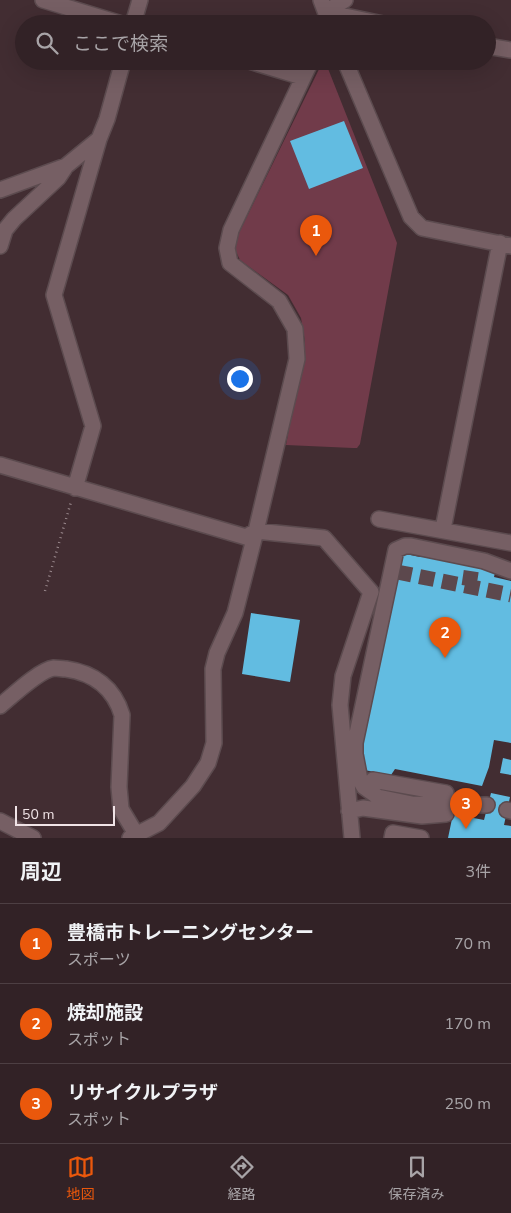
<!DOCTYPE html>
<html lang="ja">
<meta charset="utf-8">
<style>
:root{--surface:#322226;--page:#3d2f32;--text:#f1f3f6;--muted:#a8a4a7;--line:#4d3f43;--accent:#ea580c}
body{margin:0;font-family:"Nunito Sans","Noto Sans JP",sans-serif;background:var(--page);color:var(--text)}
.scale{position:absolute;left:15px;bottom:12px;width:100px;box-sizing:border-box;padding-left:5px;border:2px solid #f0e3e6;border-top:0;font-size:14px;line-height:18px;white-space:nowrap;color:#f0e3e6;-webkit-text-stroke:4px #422d32;paint-order:stroke}
.you{position:absolute;left:239px;top:378px;width:18px;height:18px;margin:-12px;border:4px solid #fff;border-radius:50%;background:#1a73e8;box-shadow:0 0 0 8px #1a73e833}
.badge{display:grid;place-items:center;width:32px;height:32px;border-radius:50%;background:var(--accent);color:#fff;font-size:16px;font-weight:700}
.pin{position:absolute;translate:-50% -41px;filter:drop-shadow(0 1px 2px #0008)}
.pin::after{content:'';position:absolute;top:26px;width:18px;height:15px;background:inherit;clip-path:polygon(0 0,100% 0,50% 100%)}
.list{margin:0;padding:0;list-style:none}
h2{display:flex;justify-content:space-between;align-items:center;height:65px;margin:0;padding:0 20px;font-size:21px}
h2 small{font-size:16px;font-weight:400;color:var(--muted)}
.list li{display:grid;grid-template-columns:32px 1fr auto;gap:15px;align-items:center;box-sizing:border-box;height:80px;padding:0 20px;border-top:1px solid var(--line)}
.list b{display:block;font-size:19px;white-space:nowrap}
.list p{margin:0;font-size:16px;white-space:nowrap;color:var(--muted)}
.list em{font-size:16px;font-style:normal;color:var(--muted)}
.icon{flex:none;width:28px;height:28px;fill:none;stroke:currentColor;stroke-width:2;stroke-linecap:round;stroke-linejoin:round}
.map{position:relative;flex:none;width:511px;height:838px;overflow:hidden}
.search{position:absolute;background:var(--surface);box-shadow:0 5px 20px #0002;left:15px;right:15px;top:15px;height:55px;display:flex;align-items:center;gap:12px;box-sizing:border-box;padding:0 18px;border-radius:28px;color:var(--muted);font-size:19px}
.sheet{height:305px;background:var(--surface)}
nav{display:flex;justify-content:space-around;align-items:center;box-sizing:border-box;height:70px;border-top:1px solid var(--line);background:var(--surface);font-size:14px;color:var(--muted)}
nav a{display:grid;justify-items:center;gap:2px}
nav .on{color:var(--accent)}
.map>svg:first-child{display:block}
</style>
<div class="map">
<svg width="511" height="838" viewBox="0 0 511 838">
<rect width="100%" height="100%" fill="#422d32"/>
<path fill="#713b4a" d="M323,61H325L397,243L360,444L357,448H353L286,445L305,341L301,318L288,295L240,260L233,245Z"/>
<path fill="#62bce1" d="M344,121L363,168L309,189L290,141Z
M401,553L420,557L421,553L444,557V561L479,567L496,568L494,577L511,581V743L494,740L489,767L482,786L395,769L391,775L364,770L362,749Z
M251,613L300,620L290,682L242,674Z
M503,758L511,760V775L500,773Z
M491,793L510,797L504,825L511,826V838H448L453,814L484,820Z"/>
<g fill="none" stroke-linecap="round" stroke-linejoin="round">
<path stroke="#5c484d" stroke-width="15" stroke-dasharray="15 8" stroke-linecap="butt" d="M397,572L511,595
M469,586L472,566"/>
<g stroke="#5c4b4f" stroke-width="18">
<path id="minor" d="M43,0L122,24
M321,0L330,24
M326,12L383,24
M326,12L345,0
M133,24L140,0
M487,46L511,50
M249,61L302,77
M345,61L411,217L422,228L511,246
M0,190L66,166
M0,246L5,230L14,219L58,178L66,166L99,139L107,119L123,61
M0,465L246,537L256,531L324,538L371,592L343,676L340,705L352,838
M75,488L93,426L54,295L99,139
M379,519L511,543
M443,529L500,243
M0,706C12,696 39,670 54,668C58,668 62,669 66,669C94,673 114,688 122,715L119,787L121,809L136,834
M487,805L412,804L378,797L364,787L360,780L355,754V743L396,550L405,546H411L484,561L511,571
M507,810L511,811
M349,811L363,808L422,816L446,814V793L373,780
M0,821L33,838
M130,838L159,823L193,786L208,763L214,743L213,669L217,653L235,613L256,531L297,359L295,329L279,301L230,263L227,248L231,230L311,61
M392,838L393,833L421,838"/>
</g>
<path stroke="#9c8b8f" stroke-width="2.5" stroke-dasharray="1 4" stroke-linecap="butt" d="M45,591L71,502"/>
<use href="#minor" stroke="#765f64" stroke-width="15"/>
</g>
</svg>
<div class="scale">50 m</div>
<div class="you"></div>
<div class="pin badge" style="left:316px;top:256px">1</div>
<div class="pin badge" style="left:445px;top:658px">2</div>
<div class="pin badge" style="left:466px;top:829px">3</div>
<div class="search"><svg class="icon" aria-label="search" viewBox="0 0 24 24"><circle cx="10" cy="10" r="6"/><path d="M15 15l6 6"/></svg>ここで検索</div>
</div>
<section class="sheet">
<h2>周辺<small>3件</small></h2>
<ul class="list">
<li><span class="badge">1</span><div><b>豊橋市トレーニングセンター</b><p>スポーツ</p></div><em>70 m</em></li>
<li><span class="badge">2</span><div><b>焼却施設</b><p>スポット</p></div><em>170 m</em></li>
<li><span class="badge">3</span><div><b>リサイクルプラザ</b><p>スポット</p></div><em>250 m</em></li>
</ul>
</section>
<nav>
<a class="on"><svg class="icon" aria-label="map" viewBox="0 0 24 24"><path d="M3 6l6-2 6 2 6-2v14l-6 2-6-2-6 2zM9 4v14M15 6v14"/></svg>地図</a>
<a><svg class="icon" aria-label="directions" viewBox="0 0 24 24"><path d="M12 3l9 9-9 9-9-9zM9 14v-3h6M13 9l2 2-2 2"/></svg>経路</a>
<a><svg class="icon" aria-label="saved" viewBox="0 0 24 24"><path d="M7 4h10v16l-5-4-5 4z"/></svg>保存済み</a>
</nav>
